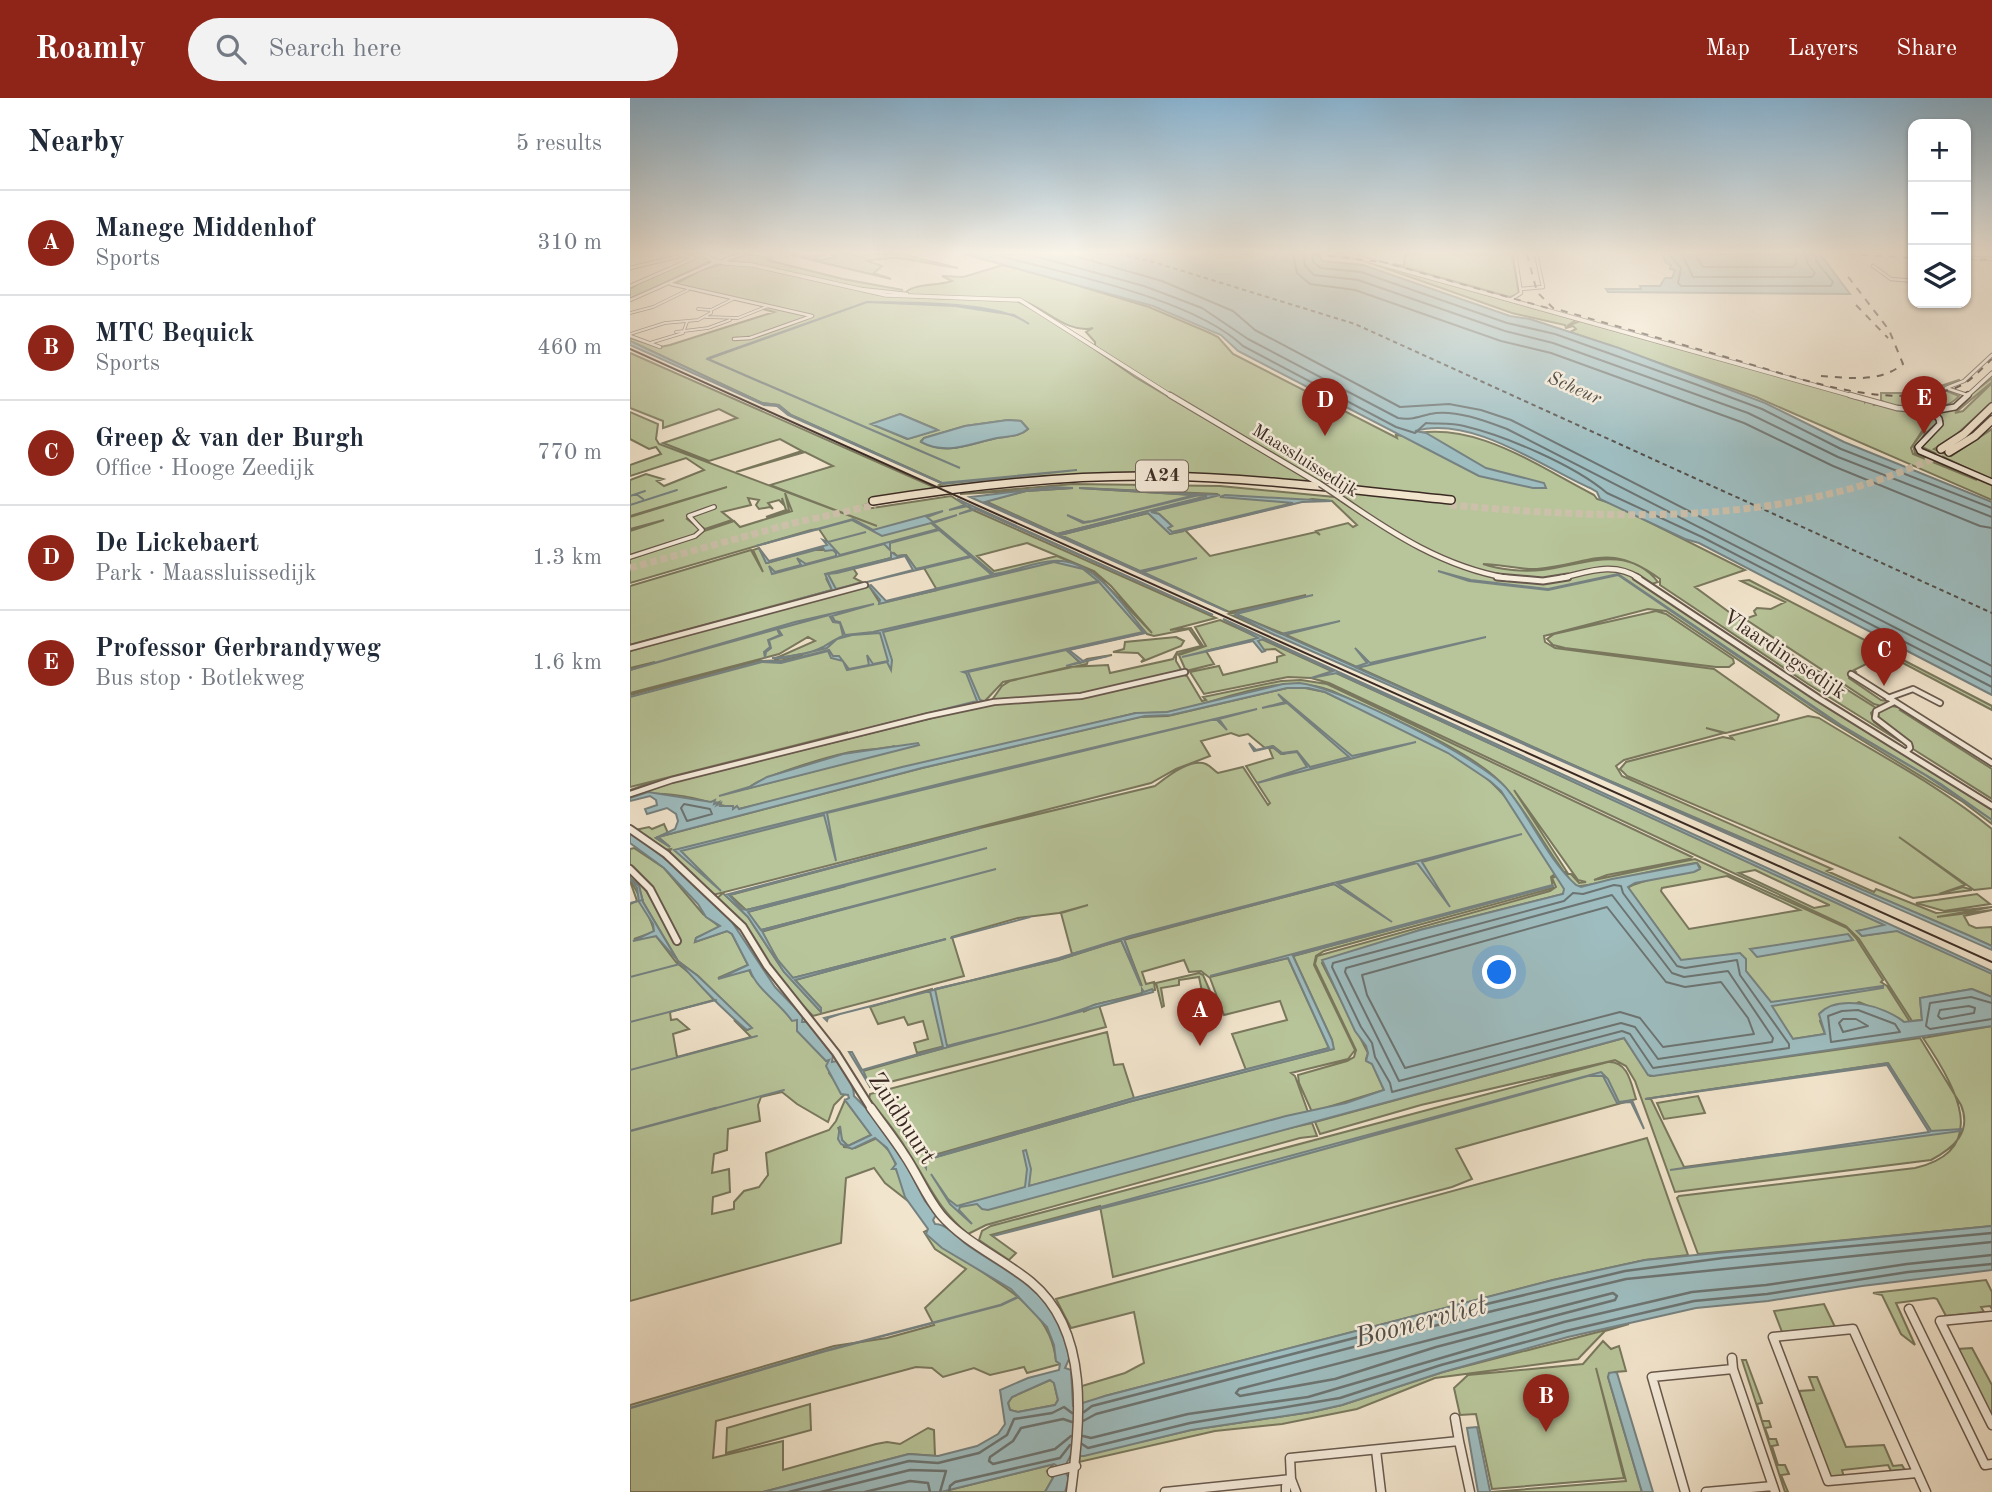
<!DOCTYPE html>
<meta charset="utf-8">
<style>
:root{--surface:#fff;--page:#f2f2f3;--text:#1f2937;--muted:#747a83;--line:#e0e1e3;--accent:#8f2418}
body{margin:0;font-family:"Old Standard TT",serif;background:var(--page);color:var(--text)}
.controls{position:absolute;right:21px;top:21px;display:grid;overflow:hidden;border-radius:14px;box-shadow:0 2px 5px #0004}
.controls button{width:63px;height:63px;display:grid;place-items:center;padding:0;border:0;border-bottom:2px solid var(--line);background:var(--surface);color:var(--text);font:35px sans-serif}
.you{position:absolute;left:870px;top:875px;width:24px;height:24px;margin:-18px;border:5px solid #fff;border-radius:50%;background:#1a73e8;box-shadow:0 0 0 10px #1a73e833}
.badge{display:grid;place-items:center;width:46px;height:46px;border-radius:50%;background:var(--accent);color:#fff;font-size:23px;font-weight:700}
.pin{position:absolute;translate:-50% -58px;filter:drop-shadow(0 2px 4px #0008)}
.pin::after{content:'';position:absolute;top:37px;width:24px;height:21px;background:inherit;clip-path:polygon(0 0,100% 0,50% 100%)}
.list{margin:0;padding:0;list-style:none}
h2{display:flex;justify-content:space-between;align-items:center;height:91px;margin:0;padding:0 28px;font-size:30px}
h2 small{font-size:23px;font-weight:400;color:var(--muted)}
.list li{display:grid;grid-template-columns:46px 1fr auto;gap:21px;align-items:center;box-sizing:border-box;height:105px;padding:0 28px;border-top:2px solid var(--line)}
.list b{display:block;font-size:26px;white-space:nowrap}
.list p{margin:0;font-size:23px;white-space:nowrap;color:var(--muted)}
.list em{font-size:23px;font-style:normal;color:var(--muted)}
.icon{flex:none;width:38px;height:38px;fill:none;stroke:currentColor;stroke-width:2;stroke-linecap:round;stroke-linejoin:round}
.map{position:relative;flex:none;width:1362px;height:1394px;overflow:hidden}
header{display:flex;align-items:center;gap:42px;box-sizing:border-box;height:98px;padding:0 35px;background:var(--accent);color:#fff}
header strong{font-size:33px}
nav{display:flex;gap:38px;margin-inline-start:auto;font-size:24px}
.search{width:490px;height:63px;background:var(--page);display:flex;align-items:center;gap:18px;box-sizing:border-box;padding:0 24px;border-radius:38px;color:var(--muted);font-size:26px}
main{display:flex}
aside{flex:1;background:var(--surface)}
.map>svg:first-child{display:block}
</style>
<header>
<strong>Roamly</strong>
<div class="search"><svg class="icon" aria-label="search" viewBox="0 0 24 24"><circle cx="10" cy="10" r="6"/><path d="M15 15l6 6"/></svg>Search here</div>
<nav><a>Map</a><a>Layers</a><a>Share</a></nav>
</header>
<main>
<aside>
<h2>Nearby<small>5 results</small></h2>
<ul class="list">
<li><span class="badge">A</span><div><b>Manege Middenhof</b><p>Sports</p></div><em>310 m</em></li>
<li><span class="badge">B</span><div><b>MTC Bequick</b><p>Sports</p></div><em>460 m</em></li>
<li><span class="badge">C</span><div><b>Greep &amp; van der Burgh</b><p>Office · Hooge Zeedijk</p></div><em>770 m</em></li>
<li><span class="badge">D</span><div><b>De Lickebaert</b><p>Park · Maassluissedijk</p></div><em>1.3 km</em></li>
<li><span class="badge">E</span><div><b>Professor Gerbrandyweg</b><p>Bus stop · Botlekweg</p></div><em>1.6 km</em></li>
</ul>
</aside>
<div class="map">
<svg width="1362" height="1394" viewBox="0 0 1362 1394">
<rect width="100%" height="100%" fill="#f2e5cd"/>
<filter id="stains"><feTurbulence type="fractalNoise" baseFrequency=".00286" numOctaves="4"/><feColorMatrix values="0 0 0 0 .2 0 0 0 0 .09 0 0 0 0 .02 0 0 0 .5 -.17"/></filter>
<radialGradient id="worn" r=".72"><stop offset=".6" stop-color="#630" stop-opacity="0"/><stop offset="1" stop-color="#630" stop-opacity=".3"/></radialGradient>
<path fill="#b8c59a" stroke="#79785e" stroke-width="2" fill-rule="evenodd" d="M53,156H69L83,162L0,201V191L3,189H0L66,160Z
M115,156L141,160L137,162L213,181L273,192L263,194L234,191L278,197L276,194C286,185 308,188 322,183L312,178L333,179L373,167L436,184L519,209L580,235L588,239L603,256L767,340L766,337L774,338C841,319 907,368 964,397L967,401L983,406L1115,472L1065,489L1129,536L1246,610L1241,615L1244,624L1271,644L1178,586L1030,487V481C978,443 963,466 907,471C889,472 871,466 853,466C871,472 894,474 912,472C953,467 997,445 1028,484L1022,486C974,454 962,479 913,481C893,482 872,477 853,475L865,479L914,484L978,471L999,475L1209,614L1362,712V726L1333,704L1181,611L1036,513L1018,511L914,538L915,544L925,550L1084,571L1149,617L1147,622L1096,635L1076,630L1094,635L994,662L986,668L992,678L1202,771L1197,773L1244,794L1246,791L1306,815L1362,809L1307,819L1362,812L1334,818L1339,827L1346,830L1362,829V848L952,671L654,536L605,516L645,537L599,516L676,497L599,514L430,437L518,415L540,436L554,433L542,434L537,430L542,428L529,416L520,414L588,396L449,390L579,398L427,436L355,403L396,393L443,390L330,396L443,386L590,388L705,399L739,422L742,421L669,371L524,287L465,249V244L456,234L463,230C433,237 410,202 383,201L418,219L505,279L688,387C562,375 439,372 314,389L309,387L312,385L161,317L148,307L132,305L0,243V240L30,249L40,247L144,214L133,211L138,208L45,186L69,173L96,165L124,168L249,197L320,201L310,198L291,197L308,200L251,195L99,163ZM270,316L306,331L307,332L277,341L242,326ZM378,322L391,323L398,331C390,339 378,338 367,340C342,345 316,359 291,343L294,340L335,328ZM682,401L702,403L727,427L723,429L718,425L686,433L690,437L686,434L580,458L555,432Z
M169,156L178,159L195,156L184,161L192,162L206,159L200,156H221L228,159L241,156H271L328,170C308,168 288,162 268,160C257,159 246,163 235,162L252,168L244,175L261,181L161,157Z
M775,156H882L889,196L880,199L763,166L774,168Z
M735,163L946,222L937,228L950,223L1235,302V304L1237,302L1245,304L1244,307L1255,305L1251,302V295H1300L1299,292L1329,282L1330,283L1312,291L1329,298C1317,313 1295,309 1278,309V313L1301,316L1308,324L1296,335L1294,332L1302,321L1297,317L1300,321L1281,350L1283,356L1347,382L1285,355L1283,347L1293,334L1295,335L1286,351L1362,385V402L1126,299L940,234L946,231L943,228L936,230L935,227L882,215Z
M0,255L306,390L239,401L240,405L234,407L236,411L321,398L343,412L586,520L540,532L561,530L573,548L546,557V563L552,573L445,599L362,602L372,588L380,583L439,569L478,567L480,575L543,561L547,554L571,548L559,531L524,538L517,536L463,476L514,535L437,552L450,565L457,561L482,557L458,562L457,566L373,584L353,605L24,686L0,696V692L12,688L218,634L0,689V597L130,563L153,562L172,558V556L144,561L185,543L178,539L149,556L0,595V572L25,564L0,570V553L158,508L239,488L250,505L307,492L294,470L286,471L276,457L267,458L264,455L261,460L223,470L227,476L224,480L232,484L205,492L196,480L202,492L0,547V488L121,452L133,474L123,452L129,450L137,465L182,452H203L189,431L181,432L0,485V461L63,440L0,459V433L34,422L0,431V419L97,389L0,418V382L16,376L33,381L27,383L34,388L74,372L56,360L0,378V367L31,356L26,349L19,351L0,341V314L28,326L26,341L29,346L247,428L140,387L203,368L175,354L106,374L172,353L150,341L79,363L33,345L107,320L89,311L33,330V323L0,310ZM155,395L162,413L110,429L104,423L74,433L63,440L70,431L57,421L63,415L60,420L75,431L102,422L92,414L121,407L118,400L129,402L126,407L129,411L140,409L143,411L138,405L149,402L153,406L152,400L156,412L136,419L159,412ZM397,445L464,473L481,488L522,535L464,474L427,458L364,473L347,458Z
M1362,280V284L1325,315L1333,313L1362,285V304L1326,337L1304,351L1321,358L1362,331V382L1292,349C1297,338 1307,334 1313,323L1308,314L1321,312Z
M1119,482L1362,608V612L1256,556L1224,572L1226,574L1220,577L1219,580L1251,602L1258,603L1251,608L1244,606L1115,521L1126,517L1124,513L1127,510L1141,511L1155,504L1111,483Z
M1026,513L1036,516L1103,561L1104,565L1099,569H1086L935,550L923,547L917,541L924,536Z
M590,522L1259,828L1227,833L1232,838L1270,832L1362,875V899L1342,891L1290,900L1292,922L1282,923L1229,841L1216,828L699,585L681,580L658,579L574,596L560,574L589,568L593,577L647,564V559L654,557L645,551L631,552L623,542L576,553L584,566L556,573L549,557L576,548L565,529ZM1125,772L1199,807H1200L1184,810L1109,775Z
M546,539L554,543L551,548L511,564L514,561L508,555L483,554L494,551L495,544Z
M551,576L557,578L572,603L576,602L573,599L651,583L671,582L697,586L1062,759L1059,761L977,777L964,782L1065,761L1217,830L1226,840L1253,882L1251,884L1257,888L1280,924H1274L1268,920L1229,904L1190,923L1195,936L1163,941L1116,873V866L1051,862L998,790C1003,784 1057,773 1070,769L1067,765C1048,766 954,790 947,788C942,786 939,781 936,776H941L949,785L956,784L948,782L884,692L937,774H934C914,747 898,716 876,690C844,652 749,615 702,593C652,572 590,605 539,614C528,615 517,615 506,615L109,711L86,706L87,704L85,706C62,698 22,691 0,700L11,692L363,605L432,601ZM265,648L204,668L119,690C128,679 198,659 216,655C232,651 249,652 265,648ZM1097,778L1170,812L1059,831L1031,793L1032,790Z
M657,590H675L695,594C746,619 830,651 868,691C890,713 908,750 925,776L921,779L923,790L694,853L686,858L684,867L725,952L718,961L661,975L665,978L678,1014L396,1089L682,1025L687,1038L670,1040L356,1127L338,1136C305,1108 298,1083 275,1049C265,1032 252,1017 239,1001L240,996L477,934L484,967L493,966L504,1000L301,1058L302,1060L502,1003L703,951L702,942L663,858L922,788L580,879L658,860L699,950L616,972L602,936L657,922L650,903L594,917L580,880L571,873L559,874L554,862L512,874L516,886L524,884L525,892L464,907L453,914L469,907L476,929L240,989L233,973L317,949L305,901L315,948L287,955L284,945L298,941L293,923L278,927L274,919L248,926L240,909L302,891L303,895L306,891L428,862L491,842L512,888L494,841L704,786L739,808L704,785L442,856L431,815L458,807L429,815L388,820L322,839L334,878L183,918L149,883L132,856L86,801L93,795L118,819L154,874L191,914V910L165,882L316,841L163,880L152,869L131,834L217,810L131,832L117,814L216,788L116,812L100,797L350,730L525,688C537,679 560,660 576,666C581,668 584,673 588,675L613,669L638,707L640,705L616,668L643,660L639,650H644L651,656H653L643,648L635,650L618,636L609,638L601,635L571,643L580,658L546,671L521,685L83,797L39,755L41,751L34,752L5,732L19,729L22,731L34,726L38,735L26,740L40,749L28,739L292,670L509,619L538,618Z
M1262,608L1272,610L1270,612L1362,671V701L1283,651L1282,646L1248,621L1249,614Z
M1178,618L1189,620C1247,656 1309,687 1362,731V790L1344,792L1269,739L1335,787L1309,796L1333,789L1342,792L1283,800L997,678L990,671L996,664L1093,639L1103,641L1100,638Z
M4,750L34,770L73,816L90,829L66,840L65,844L97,833L102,836L118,867L88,880L119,872L122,878L150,905L162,922H167L199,962V975L214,997L204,1007L198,1024L167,1006L152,994L131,999L128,1007L130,1023L98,1031L97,1052L84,1056L82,1075L99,1071L100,1094L83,1099L82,1116L104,1111V1104L114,1093L129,1089L138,1077L136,1055L199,1032L206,1023L215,1002L241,1037L218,1048L212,1042L208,1029L214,1049L225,1050L247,1040L261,1055L266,1067L263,1071H266L278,1103L255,1085L244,1070L216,1080L211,1145L0,1203V806L7,803L0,783C4,786 24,827 24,834L4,841L26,838L46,864L64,879L84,902L40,914L41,922L47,921L59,931L43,936L47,959L121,939L104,922L117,932L121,930L68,878L48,863L13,804L9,788L0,780V775L14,789L40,834L24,795L0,770V751Z
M927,778L935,791L933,796L790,832L692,865L738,955L736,961L742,965L754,992L682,1014L669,985L668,977L717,963L724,959L726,952L685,866L687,858L920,793L926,789L922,780Z
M1347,796L1360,806L1314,813L1286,805Z
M569,875L573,877L583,900L574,903L569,879L549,882V887L531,890L534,908L532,909L526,885Z
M1362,928V1128L1068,1156L1047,1100L1049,1098L1285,1070C1362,1052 1326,988 1293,940Z
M994,940L1020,978L1290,940L1331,1007C1342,1034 1324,1050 1301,1062L1045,1094L1005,983L996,968L985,962L791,1007L690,1036L685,1024ZM1258,965L1303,1036L1054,1069L1021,1001H1015Z
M978,964C998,963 1001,985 1006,1001L826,1051L842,1081L822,1089L483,1179L470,1108L361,1137L386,1155L379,1162L349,1142L352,1133L361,1128Z
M1068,998L1075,1015L1034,1021L1027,1005Z
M1017,1040L1058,1157L1015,1162L923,1182L475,1298L452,1307V1288L495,1275L514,1265L504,1214L441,1230L426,1201Z
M298,1132C313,1144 329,1157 345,1169C381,1194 421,1214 426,1263L430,1266L397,1275L394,1269L360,1277L344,1270L313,1279L302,1270L286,1269L86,1323L83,1360L153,1343V1372L246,1346L257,1344L270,1346L298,1330L304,1332L305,1358L279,1356L133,1394H0V1307L204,1248L257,1240L304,1227L295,1210L336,1171L305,1151L294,1134Z
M1356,1182L1362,1194V1211L1360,1208L1351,1209L1354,1214L1316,1218L1307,1201L1304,1200L1266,1205L1285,1247L1271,1236L1252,1197L1243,1195Z
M1194,1206L1205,1229L1152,1234L1144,1213Z
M999,1226L975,1233L948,1261L805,1280L727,1311L652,1326L585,1333L449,1364L450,1358L561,1332L681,1314L712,1307L813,1274Z
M973,1243L981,1251L989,1248L996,1273L985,1274L978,1279L1012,1394H861L996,1383L966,1270L994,1380L862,1391L846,1316L830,1317L824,1290L838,1277L953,1266Z
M1342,1250L1362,1287V1320L1328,1251Z
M1112,1262H1116L1132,1305L1127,1306L1132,1323H1139L1141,1329L1135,1330L1139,1341H1146L1148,1347L1142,1348L1148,1367H1155L1159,1376L1151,1377L1158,1394H1155Z
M1179,1279H1187L1216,1349L1254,1347L1263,1368L1272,1367L1275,1372L1261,1373L1258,1367L1212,1372L1214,1379H1200L1169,1293L1184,1292Z
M420,1282L424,1285L428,1302L425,1307L388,1314L380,1312L378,1305L382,1299Z
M180,1306L181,1332L96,1355L97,1330Z
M424,1366L417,1373L423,1380L415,1394H311Z"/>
<path fill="#9ebdc0" stroke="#768281" stroke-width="2" fill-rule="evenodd" d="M334,156H680L689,158L692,163L733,167L880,218L900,221L989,250L1135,305L1214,344L1362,404V597L1069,445L1055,441L970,401L967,394L960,390C911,368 841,317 785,333L796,335L856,370L914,385L916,390H903L849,378L608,253L591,237L523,208Z
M1032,156H1190L1220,196L978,194L976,191H1011L1010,188H1030L1035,180H1042L1045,172L1040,171L1041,167L1036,165Z
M237,204L78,261L330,370L77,261L78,260L237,204H240C281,205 368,203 399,226L384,217L325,208Z
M0,243L132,305L149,307L161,317L312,385L447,372L313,386L158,317L147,308L134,307L0,247Z
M270,316L308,332L278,341L241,326Z
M378,322L391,323L398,331C389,339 378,338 367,340C341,345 317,358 291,344L294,340L335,328Z
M422,389L443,390L396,393L355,404L427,436L577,398L569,397L464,423L453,425L437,417L454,424L462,423L565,397L449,390L590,397L521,414L529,416L542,428L538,430L542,434L663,405L590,399L595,397L702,403L672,404L540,436L518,415L430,437L510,473L567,460L513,474L596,513L340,399Z
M327,401L583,517L346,411L329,416L343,411L338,408L319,412L335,407Z
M313,413L297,419L303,424L327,417L303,425L364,476C383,474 403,464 423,463C465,460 492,507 516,535L439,552L453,563L478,558L436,568L450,564L436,552L338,574L350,602L354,603L243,629L347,603L336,575L333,574L513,534L469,484L253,534L262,562L261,572L257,564L217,572L213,563L201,560L198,553L151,565L132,564L0,599L133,563H155L199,552L203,558H209L219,571L239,567L237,557L243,566L258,563L250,535L222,537L207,541L197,550L155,560H142C158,559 178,557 193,549C200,545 205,541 213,538L210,525L203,524L199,517L148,531L152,537L139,542L141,550L136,554L135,560L134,554L140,549L138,542L150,537L147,531L0,572L165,524L244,506L202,518L205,523L210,524L215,537L243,534L468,483L453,471L424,464L249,506L250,502L239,488L197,498L241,487L256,503L362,477L341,459L237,484L283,472L275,458L207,475L198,476L206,491L231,485L156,505L202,492L195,476L261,460V454L267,458L276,457L286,471L340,458L309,432L260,445V452L254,446L142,476L139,468L145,474L171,467L167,460L176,466L206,458V455L203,452L195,453L193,450L136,465L129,450L139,463L197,447L193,442L198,444L236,434L198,444L210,457L308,431L301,425L252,438L222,422L126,448L223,421L243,432Z
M808,473L841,482L918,491L988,476L1211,627L1311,686L1362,722L1295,677L1206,625L988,477L918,492L839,483Z
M683,497L606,516L651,536L710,523L654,537L725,569L737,565L725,550L740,565L856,539L727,570L952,671L1338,837L1362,848V852L645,537L605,517L608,514Z
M593,521L1362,873V876L1267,833L1232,838L1227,833L1254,827L707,575L681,580L703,573L633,541L628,543L635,553L632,554L623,543L552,559L628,540Z
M669,585C707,588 853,661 877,691C902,721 917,761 946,787L951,789L982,781L1067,765L1070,771L1064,774L1005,785L998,789L1051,862L1110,855L1116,861V873L1141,904L1253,888V890L1142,908L1163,941L1195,936L1189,916C1209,895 1255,908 1274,924L1292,922L1290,900L1342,891L1362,899V928L1023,978L1018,977L994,940L358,1112L352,1111L347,1106L330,1109L329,1112L342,1126L320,1106L301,1076L318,1101L327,1108L395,1089L397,1071L393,1053L396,1052L401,1071L399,1088L656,1018L716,1005L754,992L742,966L736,963L738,955L736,948L725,933L692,862L790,832L933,796L934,791L871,693L860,683L818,655L695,594L678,590H657L541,617L515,618L292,670L28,739L40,749L26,740L45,731L48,723L46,716L37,710L17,716L15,711L27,707L26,702L20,698L0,703V700L18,694L81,704L85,702L84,706L89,704L87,707L91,705L90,708H103V711L107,708L109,711L272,669L506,615L537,614L653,586Z
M648,596L722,658L786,644L627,685L677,669L667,654L652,656L642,649L624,653L619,645L626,652L643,648L652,655L667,653L680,669L719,659L657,605L632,610L655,604Z
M627,611L589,621L597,632L587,622H581L197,715L206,763L194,717L51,753L91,793L44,752L334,680Z
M288,645L289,647L89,698L119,689L137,679L213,656Z
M350,730L99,797L112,811L117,812L357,750L118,814L131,832L366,771L132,833L147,861L163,880L316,841L165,882L191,910V914L154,874L118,819L95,797Z
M0,734L55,776L100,821L145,889L173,918L172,924H177L203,957L202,964L207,963C214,973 224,986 224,998L237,1011L270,1055L295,1103L306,1117L303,1122L305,1126C317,1126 327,1139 336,1146C369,1170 408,1185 428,1223C434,1234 436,1248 440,1259L435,1270L441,1272L443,1308L475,1298L923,1182L1015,1162L1362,1128V1172L1232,1188L1138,1203L1066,1210L938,1239L813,1274L712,1307L681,1314L561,1332L454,1358H450V1353L442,1354C438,1366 430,1368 439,1380L435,1394H415L429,1369L424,1366L311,1394H133L279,1356L308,1358L347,1348L368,1336L375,1326L370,1292L398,1280L429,1272L430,1266L426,1263L424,1247L417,1229L381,1191L312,1150L296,1136L298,1131L275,1099L266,1071H262L266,1066L257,1050L245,1040L222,1051L211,1046L208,1041L210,1028L212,1042L218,1048L241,1037L215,1002L219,1000L218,997L211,996L196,968L199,962L196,963L167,933V922L162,923C150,905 127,892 120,872L88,881L118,867L102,836L97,833L65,844L66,840L90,828L76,819L68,806L34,770L0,745ZM420,1282L424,1285L428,1302L425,1307L388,1314L380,1312L378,1305L382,1299Z
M892,736L792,764L820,809L787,765L708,786L762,824L704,786L494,841L511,888L491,842L428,862L305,891L317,948C366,935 417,925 464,907C480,902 497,901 512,895V891L514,894L522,891L523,894L233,972L239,987L219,954H222L232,972L313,949L300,893L210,916L198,920L197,923L194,920L429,860L500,838Z
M0,780L9,788L13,804L48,863L68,878L122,930L117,932C83,904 55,871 26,838L3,843L24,833L23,826L9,804L7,790Z
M922,787L923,788L663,858L702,942L704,951L502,1003L296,1062V1070L291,1062L504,1000L699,950L658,860L580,878Z
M1218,836L1223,842L1127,859L1120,851Z
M1258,965L1301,1033L1331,1031V1033L1040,1072L1299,1034L1257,967L1015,1001Z
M971,974L978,981L989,1004L1002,1002L1014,1031L1001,1004L987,1005L973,978H958L579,1083L363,1138Z
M985,1274L987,1275L1023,1394H1012L978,1279L979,1275Z
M847,1329L860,1393L861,1394H848L837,1330Z"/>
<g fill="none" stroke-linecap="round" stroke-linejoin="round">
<path stroke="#6c7472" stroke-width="2" d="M363,156C434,176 561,199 613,248L766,329L785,335L796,325C808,326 822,325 834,328C876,338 944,367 977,395L1072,439L1362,589
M397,156L514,188L572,210L618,241L768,320C783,323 791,317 806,315C830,313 855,323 877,331L1362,579
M438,156L532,183L603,213L625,232L770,309L819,306L851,312L881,322L1362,568
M663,156L667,175L680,186L725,192L871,243L921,255L1114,325L1203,368L1350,428L1362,430
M674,156L675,168L684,177L728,182L875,233L923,245L1118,315L1208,359L1362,419
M682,156L683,164L691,170L731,174L877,225L925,236L1065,286L1132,311L1211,351L1362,410
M1039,156L1051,170L1048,185L1051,188H1201L1203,184L1186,163L1185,156
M1052,156L1063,179H1182L1185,175L1177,165L1176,156
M1065,156L1073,169H1163L1166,166V156
M54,706L80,711L82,716L57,723L51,710Z
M984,787L991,788L993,795L1047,868L1055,870L1107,862L1110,877L1159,946V950L1023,970L1000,936L992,933L762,994L760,985L745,959L742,945L731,929L702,869L703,865L934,803L943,795L953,796Z
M982,797L1042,875L1054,879L1098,873L1143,940L1142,944L1028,961L1005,929L991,925L769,983L715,874L716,870Z
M977,809L1036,884L1055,889L1091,884L1118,920L1124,936L1033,949L1010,920L990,914L775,970L737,897L732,877Z
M1362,905L1341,899L1300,905L1296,928L1300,931L1362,921
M1339,908L1345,910L1344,915L1311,921L1308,918L1310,912Z
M1228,912L1265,926L1270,934L1201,944L1198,918L1212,913Z
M1213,921H1226L1238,928L1213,934L1209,925Z"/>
<path stroke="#6c7472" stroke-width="2.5" d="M983,1195L987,1198L985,1202L806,1249L705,1281L610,1298L606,1295L609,1291Z
M454,1314L462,1308L844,1209L995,1173L1093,1160L1362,1135
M453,1323L466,1316L846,1217L996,1181L1362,1144
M441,1338L425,1351L363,1366L359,1363L360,1359L383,1343L391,1330L433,1321L442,1324
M453,1338L461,1340L558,1316L678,1299L934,1224L1062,1194L1136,1187L1277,1166L1362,1157
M452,1346L458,1350L560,1325L710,1300L811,1267L936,1233L1064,1203L1137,1196L1278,1174L1362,1166
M159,1394L279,1363L308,1365L349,1355L377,1337L384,1321L422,1315L434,1309L442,1315
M191,1394L280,1372L316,1373L310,1394
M235,1394L280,1383L298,1385L300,1394
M319,1394L320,1388L325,1384L430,1360L440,1347"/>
<path stroke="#768281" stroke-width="2" d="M6,396L13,401
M0,398L15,393
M0,407L47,392
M0,805L13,802
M321,840L400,819
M0,879L50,866
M0,924L86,902
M0,972L127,938
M79,1012L154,992"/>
<path stroke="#768281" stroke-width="2.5" d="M0,1033L86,1010
M0,1310L195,1253L371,1207L388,1199"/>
<path stroke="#534f4a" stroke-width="2" stroke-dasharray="4.5 3.5" stroke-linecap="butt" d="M489,156L520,163L725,226L1362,515"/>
<path stroke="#cdc0ab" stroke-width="7" stroke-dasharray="7 3.5" stroke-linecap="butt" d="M820,407C947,418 1079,426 1203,395C1244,386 1281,370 1319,354
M0,470L164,425L245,407"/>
<g stroke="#68594e" stroke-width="3.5">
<path id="pedestrian" d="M81,212L103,201
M0,215L23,209L58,192
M76,219L108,220L138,208
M46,234L78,230L100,222
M0,236L35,225L68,222L81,215V212L68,211
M20,245L53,235L57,224"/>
</g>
<g stroke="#68594e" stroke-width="4.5">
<path id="minor-far4" d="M706,156L720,157
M1340,160L1362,161
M94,162L113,156
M1243,168L1261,181L1283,183
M0,170L54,157
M41,186L182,218L120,240L104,241
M0,188L64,160L50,156
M231,191L277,196
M891,191L913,189L906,156
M0,202L84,165
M880,202L891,195L885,156
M0,238L30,249
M1337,297L1316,290L1334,283L1362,257"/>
</g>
<g stroke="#68594e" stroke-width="6">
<path id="minor-far3" d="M0,459L65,438L72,432L59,418L84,409"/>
</g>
<g stroke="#68594e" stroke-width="8">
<path id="minor-far2" d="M0,550L235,487
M1221,576L1362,665
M1258,600L1283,591L1310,605
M1264,604L1246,613L1245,620L1279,646L1280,650L1276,654
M0,696L42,682L298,618L364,604L451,598L555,574"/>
</g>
<g stroke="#68594e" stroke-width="10">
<path id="minor-far1" d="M0,731L36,756L113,829L137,868L206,955L242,1012
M0,771L20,791L47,843"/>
</g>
<g stroke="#68594e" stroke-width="11">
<path id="minor" d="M241,1010C252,1026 265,1042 275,1058C288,1077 296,1099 311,1117C335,1145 373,1161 401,1184C461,1234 450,1324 441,1394
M1279,1211L1355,1367L1362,1366
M1362,1218L1310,1223L1362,1327
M1102,1260L1103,1271L1145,1394
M825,1320L829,1343
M746,1352L751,1394
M422,1374L446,1368
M1287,1375L1198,1383L1143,1239L1223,1231L1296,1394
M661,1381L666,1394
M535,1394L661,1381L660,1360L829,1343L840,1394
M656,1394V1388L661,1381
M1055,1394L1022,1279L1103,1271
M1076,1394L1143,1388"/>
</g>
<g stroke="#68594e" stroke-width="5">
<path id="tertiary-far2" d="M72,156L85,163
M716,156L1226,299
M96,164H83H97
M94,165L122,167L256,197L390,202L543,299"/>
</g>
<g stroke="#68594e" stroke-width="7">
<path id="tertiary-far1" d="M540,297L690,386
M1220,297L1267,310L1303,313
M711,400C763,436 814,469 877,480
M931,480C958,474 983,463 1009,480"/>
</g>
<g stroke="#68594e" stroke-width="9">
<path id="tertiary" d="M867,479L913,483L938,479
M1006,479L1188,600L1362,708"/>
</g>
<g stroke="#3a2a23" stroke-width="5">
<path id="secondary-far1" d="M1336,299L1362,275"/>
</g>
<g stroke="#3a2a23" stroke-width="8">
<path id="secondary" d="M1309,321L1310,326L1288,349L1290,353L1362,384
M1309,321L1303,313L1325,309L1338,297"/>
</g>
<g stroke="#3a2a23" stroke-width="10">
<path id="motorway" d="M1311,351L1334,336L1362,309
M1319,354L1345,338L1362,322
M243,403C336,388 430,377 524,378C623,379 722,392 821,402"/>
</g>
<use href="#pedestrian" stroke="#f7eede" stroke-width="2"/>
<use href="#minor-far4" stroke="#f7eede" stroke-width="2.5"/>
<use href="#minor-far3" stroke="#f7eede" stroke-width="3.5"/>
<use href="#minor-far2" stroke="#f7eede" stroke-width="4.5"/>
<use href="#minor-far1" stroke="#f7eede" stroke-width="6"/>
<use href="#minor" stroke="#f7eede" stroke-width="8"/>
<use href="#tertiary-far2" stroke="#f7eede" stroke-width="3.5"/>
<use href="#tertiary-far1" stroke="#f7eede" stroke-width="4.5"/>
<use href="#tertiary" stroke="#f7eede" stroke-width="5"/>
<use href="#secondary-far1" stroke="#f7eede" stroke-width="3.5"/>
<use href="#secondary" stroke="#f7eede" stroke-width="5"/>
<use href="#motorway" stroke="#f2e5cd" stroke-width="7"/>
<path stroke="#3a2a23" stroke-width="2" d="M0,251L1362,864"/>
<path stroke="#3a2a23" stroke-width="2" stroke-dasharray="7 7" stroke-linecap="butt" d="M684,156L758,165
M897,156L907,194L923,210C982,227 1040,243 1099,260C1167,279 1247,311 1319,292C1337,288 1349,273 1362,261
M1217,156L1283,160
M1336,161L1362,162
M749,163L921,211
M1226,207L1258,240
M1191,278C1219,280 1250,285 1273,266L1259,232L1216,176"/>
<g stroke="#68594e" stroke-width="7" stroke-linecap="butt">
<path id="tertiary-bridge" d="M690,386L711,400"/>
</g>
<use href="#tertiary-bridge" stroke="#f7eede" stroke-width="4.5"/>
</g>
<linearGradient id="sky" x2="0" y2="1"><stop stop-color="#8ab8d8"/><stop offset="0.44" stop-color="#f9f3e8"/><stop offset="1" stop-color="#f9f3e8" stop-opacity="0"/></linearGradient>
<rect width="1362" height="351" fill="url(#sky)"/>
<g text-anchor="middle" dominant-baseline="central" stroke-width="5" stroke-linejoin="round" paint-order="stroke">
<g font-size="18" fill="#3a2a23" stroke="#f7eede">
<text transform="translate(675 363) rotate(32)">Maassluissedijk</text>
</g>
<g font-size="19" font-style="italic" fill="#534f4a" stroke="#f7eede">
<text transform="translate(944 291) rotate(24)">Scheur</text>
</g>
<rect fill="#f7eede" stroke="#73655b" stroke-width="2" x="506" y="362.5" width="52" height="31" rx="5"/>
<g font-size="19" font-weight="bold" fill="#3a2a23">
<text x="532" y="378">A24</text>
</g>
<g font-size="21" fill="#3a2a23" stroke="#f7eede">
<text transform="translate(1154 557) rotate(34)">Vlaardingsedijk</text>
</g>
<g font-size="24" fill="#3a2a23" stroke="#f7eede">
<text transform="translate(271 1021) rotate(57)">Zuidbuurt</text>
</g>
<g font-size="28" font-style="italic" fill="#534f4a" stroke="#f7eede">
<text transform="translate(791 1225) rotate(-15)">Boonervliet</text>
</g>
</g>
<rect width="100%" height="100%" filter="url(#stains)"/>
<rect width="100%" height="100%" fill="url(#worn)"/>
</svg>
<div class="controls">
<button>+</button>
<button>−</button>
<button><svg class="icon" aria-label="layers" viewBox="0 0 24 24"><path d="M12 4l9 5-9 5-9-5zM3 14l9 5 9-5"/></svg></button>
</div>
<div class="you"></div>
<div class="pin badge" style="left:570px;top:948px">A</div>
<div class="pin badge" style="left:916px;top:1334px">B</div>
<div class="pin badge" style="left:1254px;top:588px">C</div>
<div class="pin badge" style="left:695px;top:338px">D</div>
<div class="pin badge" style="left:1294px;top:336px">E</div>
</div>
</main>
